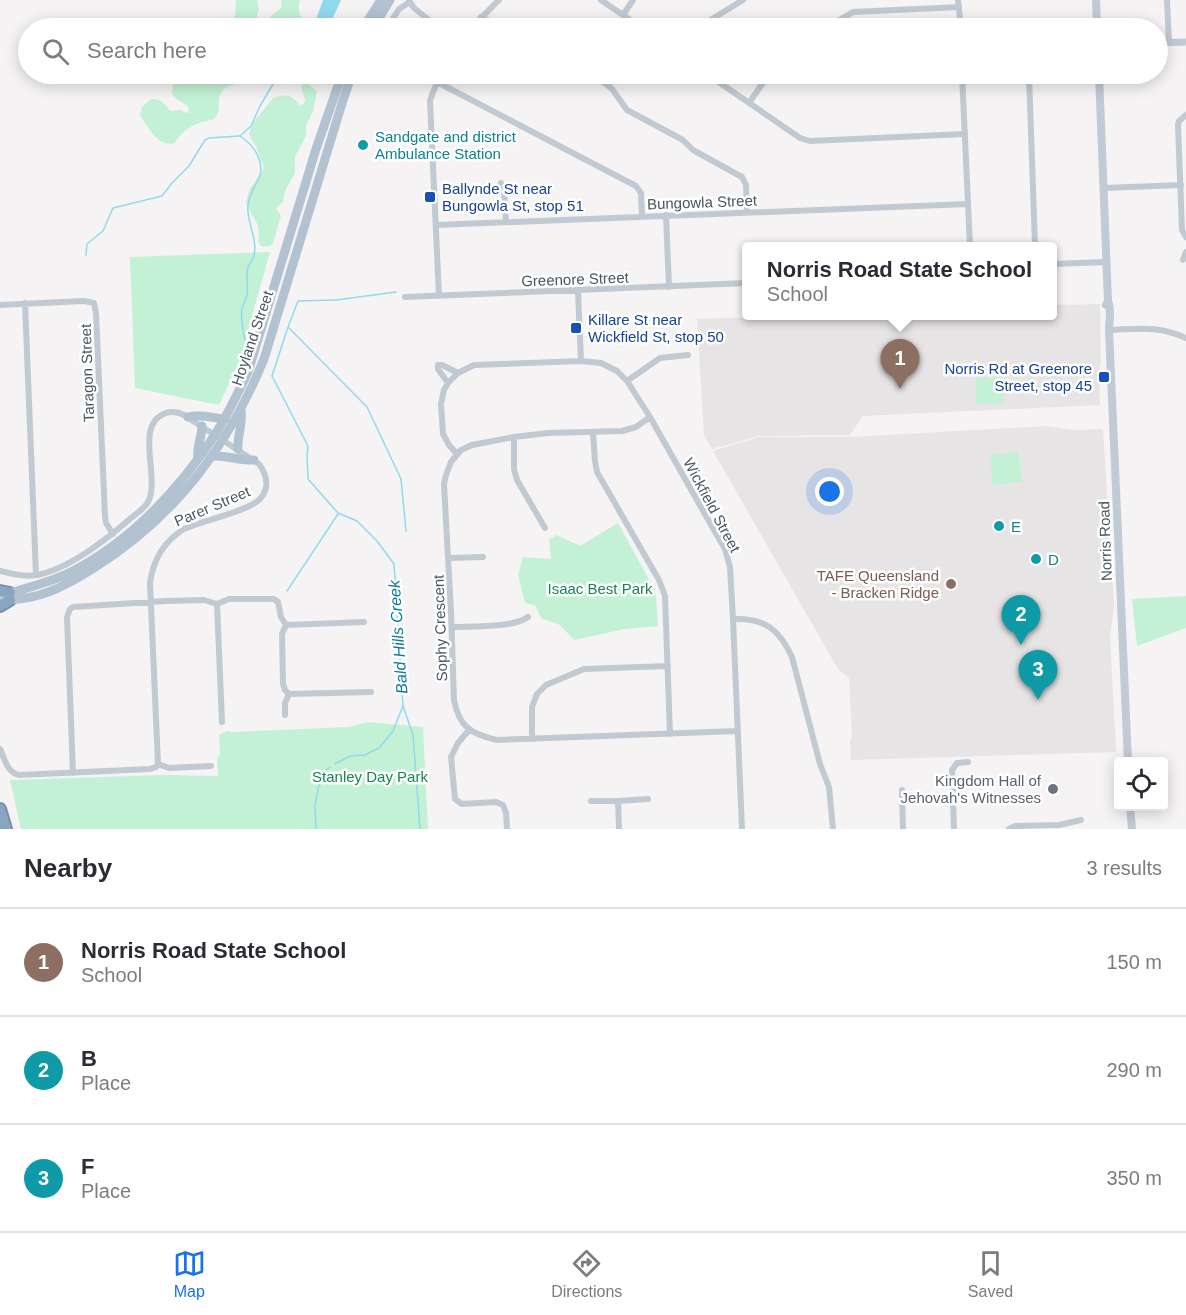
<!DOCTYPE html>
<style>
:root{--surface:#fff;--page:#f2f2f3;--text:#2b2b33;--muted:#7c7c81;--line:#e1e1e2;--accent:#1a73e8}
body{margin:0;font-family:Arial,sans-serif;background:var(--page);color:var(--text)}
.controls{position:absolute;right:18px;bottom:18px;display:grid;overflow:hidden;border-radius:6px;box-shadow:0 3px 15px #0003}
.controls button{width:54px;height:54px;display:grid;place-items:center;padding:0;border:0;border-bottom:2px solid var(--line);background:var(--surface);color:var(--text);font:30px sans-serif}
.you{position:absolute;left:830px;top:492px;width:21px;height:21px;margin:-15px;border:4px solid #fff;border-radius:50%;background:#1a73e8;box-shadow:0 0 0 9px #1a73e833}
.badge{display:grid;place-items:center;width:39px;height:39px;border-radius:50%;background:var(--accent);color:#fff;font-size:20px;font-weight:700}
.pin{position:absolute;translate:-50% -50px;filter:drop-shadow(0 2px 3px #0008)}
.pin::after{content:'';position:absolute;top:32px;width:21px;height:18px;background:inherit;clip-path:polygon(0 0,100% 0,50% 100%)}
.popup{position:absolute;left:742px;top:242px;width:315px;height:78px;box-sizing:border-box;display:grid;place-content:center;border-radius:6px;background:var(--surface);filter:drop-shadow(0 2px 4px #0005);font-size:20px;white-space:nowrap;color:var(--muted)}
.popup b{font-size:22px;color:var(--text)}
.popup::after{content:'';position:absolute;left:50%;top:100%;margin-left:-12px;border:12px solid transparent;border-top-color:var(--surface)}
.list{margin:0;padding:0;list-style:none}
h2{display:flex;justify-content:space-between;align-items:center;height:78px;margin:0;padding:0 24px;font-size:26px}
h2 small{font-size:20px;font-weight:400;color:var(--muted)}
.list li{display:grid;grid-template-columns:39px 1fr auto;gap:18px;align-items:center;box-sizing:border-box;height:108px;padding:0 24px;border-top:2px solid var(--line)}
.list b{display:block;font-size:22px;white-space:nowrap}
.list p{margin:0;font-size:20px;white-space:nowrap;color:var(--muted)}
.list em{font-size:20px;font-style:normal;color:var(--muted)}
.icon{flex:none;width:33px;height:33px;fill:none;stroke:currentColor;stroke-width:2;stroke-linecap:round;stroke-linejoin:round}
.map{position:relative;flex:none;width:1186px;height:829px;overflow:hidden}
.search{position:absolute;background:var(--surface);box-shadow:0 3px 15px #0003;left:18px;right:18px;top:18px;height:66px;display:flex;align-items:center;gap:15px;box-sizing:border-box;padding:0 21px;border-radius:33px;color:var(--muted);font-size:22px}
.sheet{height:402px;background:var(--surface)}
nav{display:flex;justify-content:space-around;align-items:center;box-sizing:border-box;height:84px;border-top:2px solid var(--line);background:var(--surface);font-size:16px;color:var(--muted)}
nav a{display:grid;justify-items:center;gap:3px}
nav .on{color:var(--accent)}
.map>svg:first-child{display:block}
</style>
<div class="map">
<svg width="1186" height="829" viewBox="0 0 1186 829">
<rect width="100%" height="100%" fill="#f5f3f3"/>
<path fill="#e6e4e5" d="M1100,304L1101,362L1099,373L1100,405L863,416L850,435L759,436L712,449L704,435L697,319L798,316H1053V305Z
M1045,426L1074,430L1103,429L1114,606L1110,636L1116,752L851,760L850,741L852,736L849,678L838,669L713,451L759,437H850Z"/>
<path fill="#c3f1d5" d="M236,0H257L259,9L255,24L258,28H207L214,25L233,19L235,16Z
M281,0H300C296,11 302,19 306,28H266L265,24L270,17L282,7Z
M184,74H242L243,77C235,88 226,84 221,93C216,101 223,113 213,119C209,121 203,121 199,123C189,127 180,133 175,143C158,148 148,127 140,115L142,107L151,99C160,98 166,104 170,111L181,110L184,112L188,113L189,110L188,106L178,100L172,94L173,82Z
M306,83L317,91L313,111L306,125V136L295,157V173L285,191L283,202L276,208L281,216L273,243L270,246L262,247L258,241C262,223 252,218 246,203L250,189L264,168C262,162 260,155 257,149C256,144 251,141 250,136C247,124 267,108 273,98C287,94 290,94 300,105L304,104L305,100L301,87L302,85Z
M270,252L239,362L219,405L135,388L130,257Z
M1002,377L1004,403L977,404L975,378Z
M1018,452L1022,482L993,485L990,455Z
M618,523L654,589L656,595L658,626L625,629L574,640L560,625L541,618L535,605L525,603L518,575L523,557L551,559L549,539L557,535L580,546Z
M1186,596V628L1137,646L1132,599Z
M368,722L423,727L428,829H21L10,780L163,775L218,776L217,758L220,754L219,735L227,731L233,732L349,727Z"/>
<path fill="#90daee" d="M323,0H341L328,28H313Z"/>
<g fill="none" stroke-linecap="round" stroke-linejoin="round">
<path stroke="#90daee" stroke-width="1.5" d="M86,255L87,244L103,231L113,208L162,196L172,183L189,166L205,140L209,138L239,136
M288,327L367,407L401,479L406,531
M245,340C243,329 240,319 242,308C244,303 246,299 247,295C249,286 245,276 248,267C250,263 254,259 254,255C258,238 246,222 248,205C249,193 257,185 260,175C264,158 252,144 240,136L251,126L260,106L279,74
M287,591L338,514
M403,706L413,735L420,829
M335,764L350,756L365,755L379,748L393,731L403,706L394,564L377,541L357,521L338,513L308,479L307,456L308,446L272,376L288,327L298,301L336,300L396,292
M316,829L315,805L321,774L330,767"/>
<g stroke="#7690ad" stroke-width="14">
<path id="motorway" d="M0,591L10,593
M0,606L10,600
M0,809L6,829"/>
</g>
<path stroke="#c1cad2" stroke-width="6" d="M601,0L642,28
M958,0L961,28
M1167,0L1169,43
M410,2L414,8L439,28
M623,15L633,0
M481,17L503,28
M387,28L399,9L410,2L409,1
M471,28L499,0
M701,28L704,24L743,0
M826,28L853,12L959,7
M587,74L605,83L612,89L627,110L683,140L693,150L742,177L746,185L747,212
M707,74L800,138L810,141L965,134
M962,74L970,246
M1029,74L1035,246
M850,79L859,75L900,74
M437,82L636,186L641,193L642,216
M749,103L769,74
M1186,115L1179,121L1178,125L1182,230L1186,237
M501,183L504,190L506,222
M1104,188L1181,185
M666,215L669,287
M437,225L968,204
M1183,260L1186,252
M1053,264L1106,262
M578,291L581,361
M439,296L430,101L433,92L441,74
M405,297L747,283
M25,303L36,575
M0,305L84,301L94,303L96,313L105,516L106,523L113,534
M1109,330C1138,329 1158,325 1186,338
M627,381L660,358L688,355
M448,383L438,369V365H442L458,373
M650,417L636,427L622,431L548,433L514,437L472,445L461,450L451,462L446,475L444,484L451,612L454,700C459,727 471,734 497,740L737,731
M593,433L595,461L597,472L659,580L665,596L670,734
M514,437V469L517,480L545,528
M457,454L449,445L443,434L441,404L444,390L448,383L458,373L474,365L581,361L601,363L617,371L627,381L650,417L714,530L725,549L730,567L733,619L742,829
M449,558L483,557
M0,571C12,574 24,577 37,575C69,569 107,539 131,518C137,513 144,509 148,502C161,478 133,424 166,413C173,411 178,412 184,415L259,464C267,475 270,488 260,499C249,511 201,521 184,529C163,542 153,560 150,583L158,764
M217,604L222,722
M733,619C765,618 779,629 792,657L820,764L829,787L833,829
M286,625L364,622
M452,627C472,626 513,628 528,617
M289,694L371,692
M469,730L458,743L451,757L455,799L462,804L496,802L503,805L506,813L507,829
M532,739V707L537,694L546,685L584,669L668,666
M0,749C5,760 7,772 19,775L150,769L156,767L158,764L169,768L211,766
M73,773L67,617L70,609L73,607L166,601L204,600L217,604L229,599H274L278,602L281,617L286,625L282,634L283,684L285,690L289,694L285,703V715
M902,790L903,829
M591,801H618L619,829
M618,801L648,799
M954,829L952,770L957,763L968,762
M1009,829L1015,826L1059,825L1081,820"/>
<path stroke="#c1cad2" stroke-width="7" d="M1158,43L1186,42"/>
<path stroke="#c1cbd6" stroke-width="8" d="M1096,0L1097,28
M1099,74L1108,301L1106,305
M1108,301C1112,311 1109,320 1109,330L1128,762
M1130,806L1132,829"/>
<path stroke="#b3c2d1" stroke-width="9" d="M363,28L381,0
M373,28L390,0
M188,417C203,414 211,418 225,419
M238,449C237,436 243,424 241,411
M213,456C227,455 240,461 254,460
M198,459C196,448 202,437 202,426
M5,595C27,587 50,583 71,572C130,542 180,489 216,433C228,414 238,393 248,372L316,149L342,74
M0,599C36,602 64,587 94,568C175,517 228,447 264,359L343,100L352,74"/>
<use href="#motorway" stroke="#8ba5c1" stroke-width="10"/>
</g>
<g fill="#0f9aa8" stroke="#fff" stroke-width="2">
<circle cx="363" cy="145" r="6"/>
<circle cx="999" cy="526" r="6"/>
<circle cx="1036" cy="559" r="6"/>
</g>
<g fill="#1a4fb4" stroke="#fff" stroke-width="2">
<rect x="424" y="191" width="12" height="12" rx="3"/>
<rect x="570" y="322" width="12" height="12" rx="3"/>
<rect x="1098" y="371" width="12" height="12" rx="3"/>
</g>
<circle fill="#8d6e63" stroke="#fff" stroke-width="2" cx="951" cy="584" r="6"/>
<circle fill="#6b7280" stroke="#fff" stroke-width="2" cx="1053" cy="789" r="6"/>
<g text-anchor="middle" dominant-baseline="central" stroke-width="5" stroke-linejoin="round" paint-order="stroke">
<g font-size="15" fill="#0d838f" stroke="#fff" text-anchor="start">
<text x="375" y="136">Sandgate and district<tspan x="375" dy="17">Ambulance Station</tspan></text>
<text x="1011" y="526">E</text>
<text x="1048" y="559">D</text>
</g>
<g font-size="15" fill="#164399" stroke="#fff" text-anchor="start">
<text x="442" y="188">Ballynde St near<tspan x="442" dy="17">Bungowla St, stop 51</tspan></text>
<text x="588" y="319">Killare St near<tspan x="588" dy="17">Wickfield St, stop 50</tspan></text>
<text x="1092" y="368" text-anchor="end">Norris Rd at Greenore<tspan x="1092" dy="17">Street, stop 45</tspan></text>
</g>
<g font-size="15" fill="#4a5661" stroke="#fff">
<text transform="translate(702 202) rotate(-2)">Bungowla Street</text>
<text transform="translate(575 279) rotate(-2)">Greenore Street</text>
<text transform="translate(252 338) rotate(-71)">Hoyland Street</text>
<text transform="translate(87 373) rotate(-92)">Taragon Street</text>
<text transform="translate(712 505) rotate(62)">Wickfield Street</text>
<text transform="translate(212 506) rotate(-23)">Parer Street</text>
<text transform="translate(1105 541) rotate(-92)">Norris Road</text>
<text transform="translate(440 628) rotate(-92)">Sophy Crescent</text>
</g>
<g font-size="15" fill="#785e54" stroke="#fff" text-anchor="end">
<text x="939" y="575">TAFE Queensland<tspan x="939" dy="17">- Bracken Ridge</tspan></text>
</g>
<g font-size="15" fill="#17864f" stroke="#fff">
<text x="600" y="588">Isaac Best Park</text>
<text x="370" y="776">Stanley Day Park</text>
</g>
<g font-size="15" fill="#5b616d" stroke="#fff" text-anchor="end">
<text x="1041" y="780">Kingdom Hall of<tspan x="1041" dy="17">Jehovah's Witnesses</tspan></text>
</g>
<g font-size="16" font-style="italic" fill="#0c7c9b" stroke="#fff">
<text transform="translate(398 637) rotate(-94)">Bald Hills Creek</text>
</g>
</g>
</svg>
<div class="controls">
<button><svg class="icon" aria-label="locate" viewBox="0 0 24 24"><circle cx="12" cy="12" r="6"/><path d="M12 2v4M12 18v4M2 12h4M18 12h4"/></svg></button>
</div>
<div class="you"></div>
<div class="pin badge" style="left:900px;top:389px;background:#8d6e63">1</div>
<div class="popup"><b>Norris Road State School</b>School</div>
<div class="pin badge" style="left:1021px;top:645px;background:#0f9aa8">2</div>
<div class="pin badge" style="left:1038px;top:700px;background:#0f9aa8">3</div>
<div class="search"><svg class="icon" aria-label="search" viewBox="0 0 24 24"><circle cx="10" cy="10" r="6"/><path d="M15 15l6 6"/></svg>Search here</div>
</div>
<section class="sheet">
<h2>Nearby<small>3 results</small></h2>
<ul class="list">
<li><span class="badge" style="background:#8d6e63">1</span><div><b>Norris Road State School</b><p>School</p></div><em>150 m</em></li>
<li><span class="badge" style="background:#0f9aa8">2</span><div><b>B</b><p>Place</p></div><em>290 m</em></li>
<li><span class="badge" style="background:#0f9aa8">3</span><div><b>F</b><p>Place</p></div><em>350 m</em></li>
</ul>
</section>
<nav>
<a class="on"><svg class="icon" aria-label="map" viewBox="0 0 24 24"><path d="M3 6l6-2 6 2 6-2v14l-6 2-6-2-6 2zM9 4v14M15 6v14"/></svg>Map</a>
<a><svg class="icon" aria-label="directions" viewBox="0 0 24 24"><path d="M12 3l9 9-9 9-9-9zM9 14v-3h6M13 9l2 2-2 2"/></svg>Directions</a>
<a><svg class="icon" aria-label="saved" viewBox="0 0 24 24"><path d="M7 4h10v16l-5-4-5 4z"/></svg>Saved</a>
</nav>
